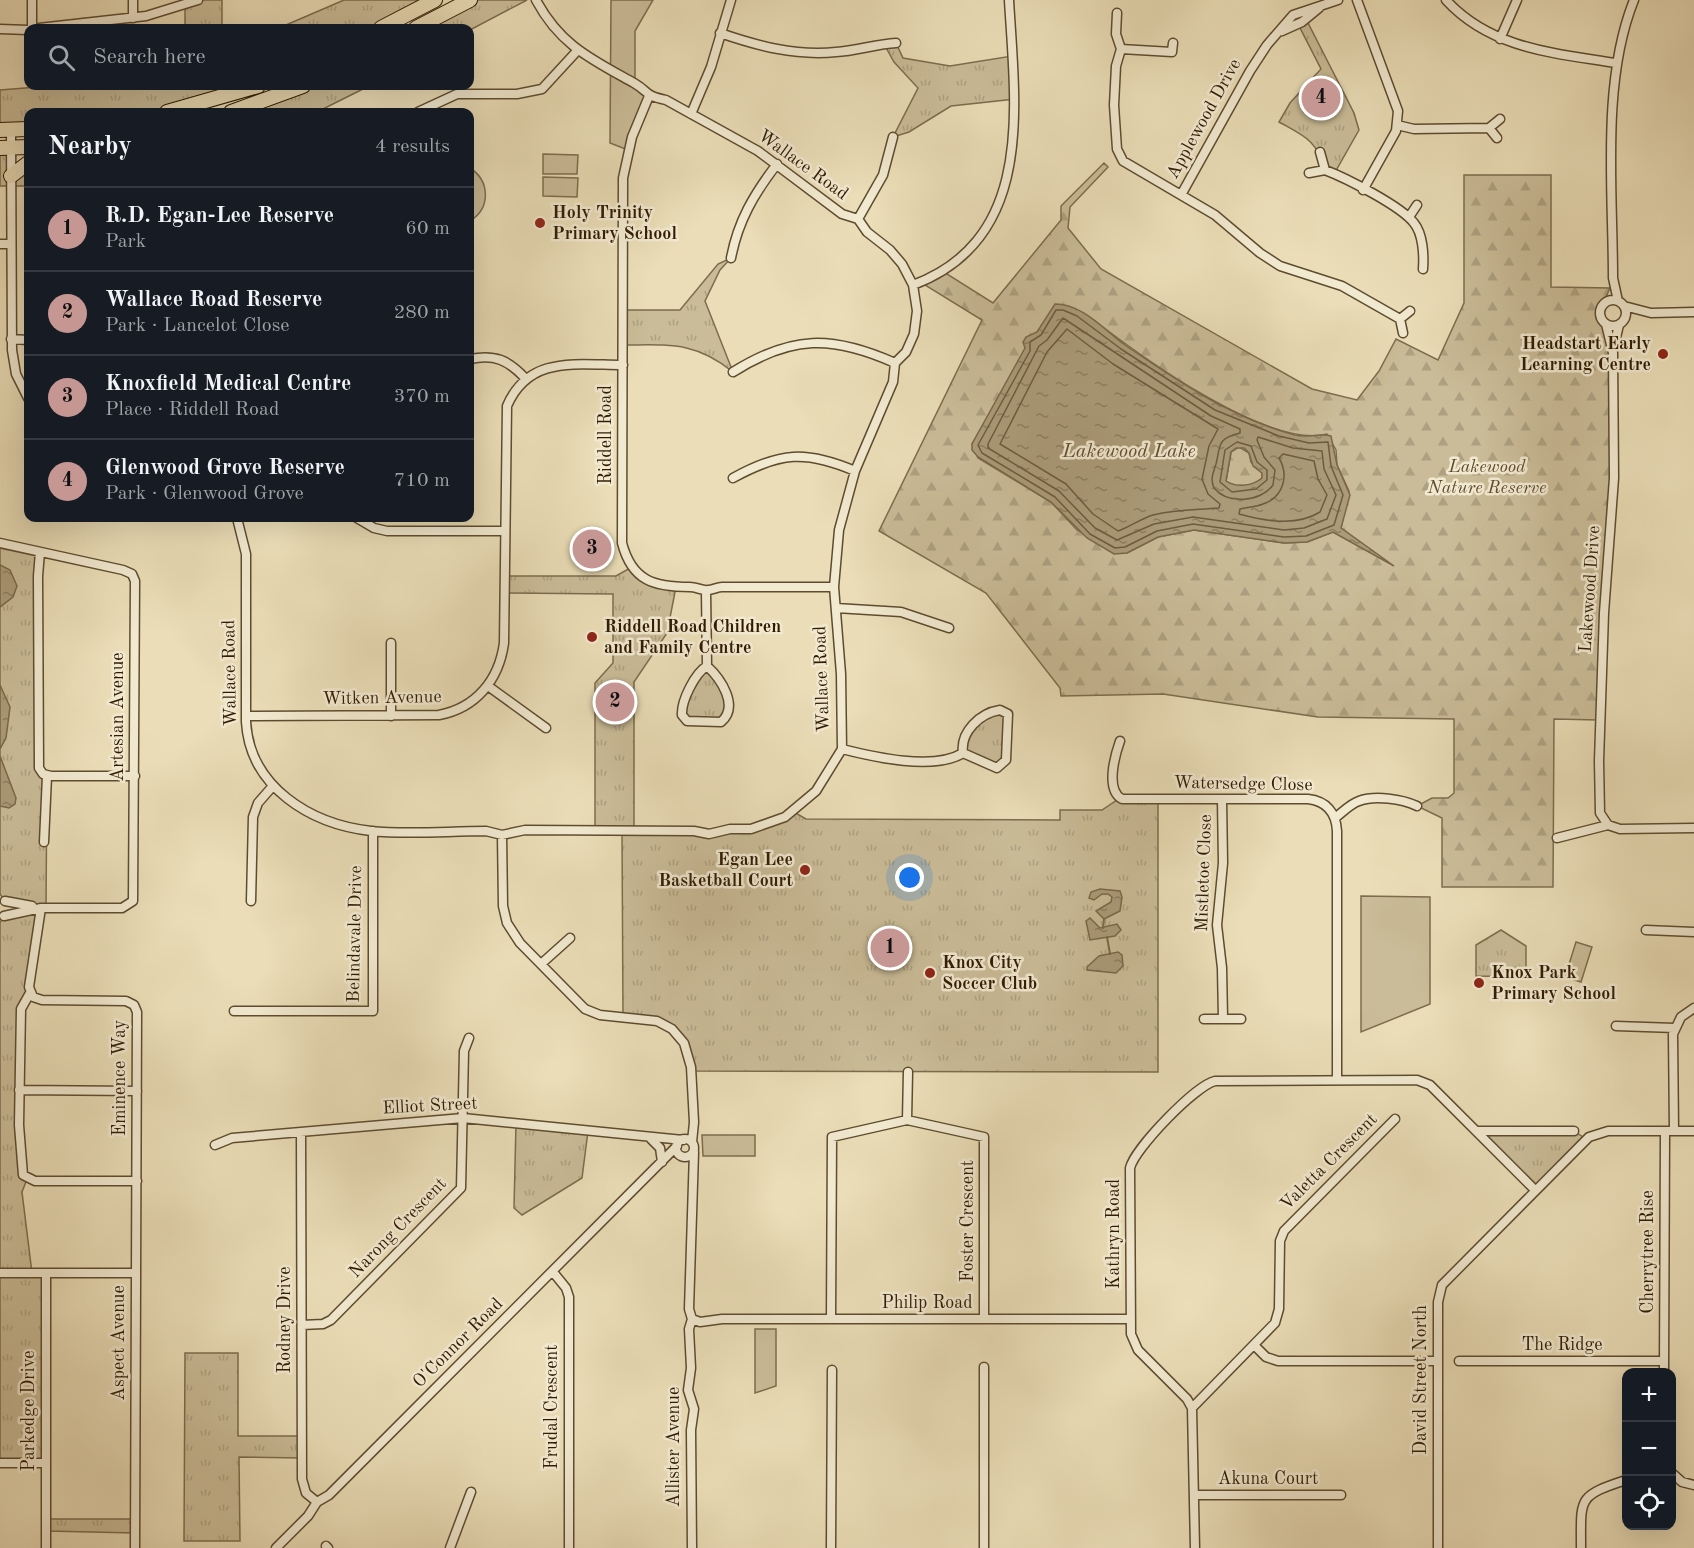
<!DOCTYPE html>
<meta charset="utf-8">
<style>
:root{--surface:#171b24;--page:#20242c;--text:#f1f3f6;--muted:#9ea1a6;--line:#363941;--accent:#c59692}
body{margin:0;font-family:"Old Standard TT",serif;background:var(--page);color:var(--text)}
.controls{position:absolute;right:18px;bottom:18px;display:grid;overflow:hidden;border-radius:12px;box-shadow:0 6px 24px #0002}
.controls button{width:54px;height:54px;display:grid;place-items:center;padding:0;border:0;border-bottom:2px solid var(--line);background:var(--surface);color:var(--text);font:30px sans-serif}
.you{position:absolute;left:910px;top:878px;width:21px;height:21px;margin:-15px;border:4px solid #fff;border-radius:50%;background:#1a73e8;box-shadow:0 0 0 9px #1a73e833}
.badge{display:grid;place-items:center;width:39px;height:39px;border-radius:50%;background:var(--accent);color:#111;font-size:20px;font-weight:700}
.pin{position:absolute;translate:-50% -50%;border:3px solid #fff;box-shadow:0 2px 6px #0006}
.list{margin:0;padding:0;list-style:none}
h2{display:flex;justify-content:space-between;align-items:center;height:78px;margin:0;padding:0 24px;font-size:26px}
h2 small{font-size:20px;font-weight:400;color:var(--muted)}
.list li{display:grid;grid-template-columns:39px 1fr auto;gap:18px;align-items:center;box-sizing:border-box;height:84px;padding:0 24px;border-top:2px solid var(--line)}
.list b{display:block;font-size:22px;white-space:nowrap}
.list p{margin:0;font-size:20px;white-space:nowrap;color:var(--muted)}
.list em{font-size:20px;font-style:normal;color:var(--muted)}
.icon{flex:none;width:33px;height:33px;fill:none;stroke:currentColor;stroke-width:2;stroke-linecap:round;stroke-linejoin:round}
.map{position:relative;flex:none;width:1694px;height:1548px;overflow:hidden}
.search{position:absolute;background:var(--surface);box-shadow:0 6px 24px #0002;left:24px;top:24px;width:450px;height:66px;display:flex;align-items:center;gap:15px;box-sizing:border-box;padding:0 21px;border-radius:12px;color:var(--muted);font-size:22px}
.panel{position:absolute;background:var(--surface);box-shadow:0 6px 24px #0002;left:24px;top:108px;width:450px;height:414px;border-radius:12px}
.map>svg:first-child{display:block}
</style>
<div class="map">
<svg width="1694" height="1548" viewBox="0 0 1694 1548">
<defs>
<pattern id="forest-firs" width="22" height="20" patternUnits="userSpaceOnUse" patternTransform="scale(1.5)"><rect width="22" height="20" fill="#cabc98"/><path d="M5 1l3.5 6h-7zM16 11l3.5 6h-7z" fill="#aea181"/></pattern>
<pattern id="park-tufts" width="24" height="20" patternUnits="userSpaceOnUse" patternTransform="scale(1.5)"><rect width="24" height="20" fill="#cabc98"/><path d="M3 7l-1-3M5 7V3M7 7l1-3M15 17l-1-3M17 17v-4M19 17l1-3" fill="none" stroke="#aea181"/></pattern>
<pattern id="water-ripples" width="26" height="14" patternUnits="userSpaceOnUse" patternTransform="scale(1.5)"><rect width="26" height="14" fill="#ab9b79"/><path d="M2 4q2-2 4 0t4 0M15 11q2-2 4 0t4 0" fill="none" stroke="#8c7e61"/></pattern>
</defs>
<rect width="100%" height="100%" fill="#eaddb7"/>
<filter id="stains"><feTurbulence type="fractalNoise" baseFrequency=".00333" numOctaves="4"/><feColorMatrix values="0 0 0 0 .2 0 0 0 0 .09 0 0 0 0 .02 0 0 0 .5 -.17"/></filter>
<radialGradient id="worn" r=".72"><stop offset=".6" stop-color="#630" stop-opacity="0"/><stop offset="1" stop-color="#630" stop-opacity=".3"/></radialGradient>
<path fill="#cabc98" stroke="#7d6c4d" stroke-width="1.5" d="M611,0H653L635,31V83L646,95L628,150L610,143Z
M543,154L578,155L577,174H543Z
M470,168C490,181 491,208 470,221Z
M543,177L578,178L577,197L543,196Z
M1361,896L1430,897V1004L1361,1032Z
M1576,942L1592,947L1581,982L1565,977Z
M702,1135H755V1156H703Z
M755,1329H776V1386L755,1393Z"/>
<path fill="url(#forest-firs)" stroke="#7d6c4d" stroke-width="1.5" fill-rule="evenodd" d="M1104,163L1108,167L1070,207L1068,228L1101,269L1312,389L1357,400L1379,371L1396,339L1438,360L1464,303V175H1551V287L1610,288L1599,313L1606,324L1613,353L1614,443L1599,720L1554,719L1553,887H1442V818L1417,806L1432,798H1448L1454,793V719L1318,717L1163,694L1061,696L1060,688L986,593L879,531L982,320L920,282L944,272L993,303L1061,220V206ZM1091,318C1139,355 1267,449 1327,434L1336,450L1337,465L1349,491L1341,528L1388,562L1333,532L1307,542L1284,543L1194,530L1158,537L1127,553L1077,530L1051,502L978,458L972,444L1037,332Z
M1239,447L1249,453L1251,462L1262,473V478C1253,487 1236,488 1226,481L1231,452Z"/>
<path fill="url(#park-tufts)" stroke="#7d6c4d" stroke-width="1.5" d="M185,0H222V28H185Z
M344,0H435L381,28H279Z
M470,0H527L470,30L416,28Z
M1306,19L1354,113L1359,130L1334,174L1325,170C1317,140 1304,136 1279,122L1290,103L1321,69L1298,24Z
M896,43L903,58L950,66L1012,56L1015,99L951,106L909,132L893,137L918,88L894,62L884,44Z
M50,86H258L167,112H28V129L0,130V90Z
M303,86H369L317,112H231Z
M0,148H11V175L28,163V186H0Z
M731,258L720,270L705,301L733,372C695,341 669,345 623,345V310H680L718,264Z
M0,543L40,552L38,764L47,776L46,908H41L30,985L24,1003L19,1125L27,1179L22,1192L32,1273H46V1463H0V923L3,917L38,909L5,901L0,894Z
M632,567L638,574L676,587L667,633L634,682V831L743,830L794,812L806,819L1060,820V810H1102L1120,798L1158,799V1072L691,1071L689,1055L665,1025L623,1018L622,832L595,831V683L613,663V594L504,593V576H616Z
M707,666L727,692L723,720L687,721L682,707Z
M1000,710L1009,722L1000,767L963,748L964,734Z
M1501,930L1526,946V977L1476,976V945Z
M516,1123L588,1131L582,1178L522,1215L514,1208Z
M1476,1131H1574L1586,1139L1535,1190Z
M185,1353H238V1436H302V1458L239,1457L240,1541H184Z
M46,1519H135V1533L46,1531Z"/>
<path fill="url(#water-ripples)" stroke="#7a6849" stroke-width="1.5" fill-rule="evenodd" d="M1055,304C1083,304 1104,330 1125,345C1177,381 1234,419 1295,435C1310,438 1321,433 1331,436L1337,465L1350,495L1341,528L1394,566L1333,532L1307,542L1284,543L1194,530L1158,537L1127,553L1114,554L1087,538L1051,502L978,457L972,450V444L1025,348L1023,342L1026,337L1037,332ZM1236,448H1244L1249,453L1253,466L1262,473V478C1253,486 1236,488 1226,481L1231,452Z
M0,565L10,570L17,586L13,597L0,607Z
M0,685L10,707L6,738L0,749Z
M0,756L16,798L15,804L9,808L0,806Z
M1100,889L1120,891L1122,897L1120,911L1104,919L1096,911L1111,902L1112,897L1108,894H1102L1094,900L1089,898L1091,892Z
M1090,918L1100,928L1117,924L1121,930L1115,936L1090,940L1086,921Z
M1118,952L1122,955L1123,966L1116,973L1087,970V967L1099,956Z"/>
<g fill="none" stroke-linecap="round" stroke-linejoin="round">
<path stroke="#6e5b3e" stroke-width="1.5" d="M1056,310H1063L1077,316L1121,349L1215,410L1279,436L1309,443L1328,442L1331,466L1343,495L1334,525L1306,536L1284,537L1193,524L1157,531L1125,547L1115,548L1090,534L1055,497L982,453L978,445L1030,351V342L1041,335Z
M1063,318L1211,416L1240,429V433C1216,439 1221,445 1216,464C1213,474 1210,478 1214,488C1228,505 1261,502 1273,485L1275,470L1264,457L1257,440L1258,437L1293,448L1322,451L1324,469L1336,495L1327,519L1304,528L1284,530L1193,517L1154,524L1117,540L1095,528L1059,491L988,448V444L1039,346L1047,340Z
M1067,329L1113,364L1218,429L1209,446L1202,479L1208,494L1220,504L1219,508C1196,510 1177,509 1153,515C1140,519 1130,527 1118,531L1093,514L1066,484L1000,444L1047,352Z
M1237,442L1251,446L1257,462L1267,470V480L1256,489L1232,492L1220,482L1225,450Z
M1283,454L1314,461L1318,479L1327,495L1320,512C1296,527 1265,521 1239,514L1240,509C1247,507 1256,507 1263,504C1284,497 1289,475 1279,458Z"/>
<path stroke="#7a6849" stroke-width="2" d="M1103,928L1104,919
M1107,937L1110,954"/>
<g stroke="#5e4c2f" stroke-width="11">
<path id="street" d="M32,0V28
M1357,0L1398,111L1396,131L1363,190
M1446,0C1491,49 1554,53 1615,63
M1117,13L1116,34L1121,49L1116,66L1114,105L1117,149L1123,161L1215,215L1260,253L1280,266L1342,286L1400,319
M133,18V0
M39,28L146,16L198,0
M0,29L28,30
M1282,31L1302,22L1319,8
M720,33C758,46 795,56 836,52C856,51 876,44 896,43
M1500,39L1517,0
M1121,49L1172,52L1173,43
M649,96L632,137L623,178L622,543C632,581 654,587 690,587C696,587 703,591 708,590C713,590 717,587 722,587H834
M418,112L457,94H517L542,89L577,51
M691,114L711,67L731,0
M1397,125L1414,129L1489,128L1500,119
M1489,128L1497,138
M11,130L12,350L16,374L28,398
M1325,170C1346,178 1401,206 1414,223C1423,234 1424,255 1423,269
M1309,173L1325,170L1320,152
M1181,195L1250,71L1267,45L1293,15L1338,0
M1409,217L1417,205
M858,219L883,175L893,137
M0,244H11
M731,258C738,221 754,194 777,164
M913,285C1036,239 1015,105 1009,0
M1600 313a13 13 0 1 1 26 0a13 13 0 1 1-26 0Z
M1618,301L1613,278C1613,190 1601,82 1634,0
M1624,306L1651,313L1694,312
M1606,324L1613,353L1614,478L1604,613L1599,761L1600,813L1608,825
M1403,333L1400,319L1410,311
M11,339L28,340
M1613,350L1619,325
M470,359C495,354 508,360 525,378
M733,372C792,335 832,335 895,363
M733,478C780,452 806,450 855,471
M237,518L246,554V722C250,787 310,824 371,831C408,835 448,831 486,831L502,835L525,830L694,831L709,834L730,829H751L785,817L816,791L842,749L841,674L834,587L839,530L855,471L893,382L895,363L906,352L914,334L917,311L913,285L902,264L890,250L867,232L858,219L842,214L758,151L666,100C643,95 651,93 634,83C591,59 560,45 536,0
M357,518L374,528L387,531H504
M0,543L123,570L132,574L135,581L133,901L122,908H41L4,916
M40,552L38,576L39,768L43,774L51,776H135
M706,591L707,666
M836,608L901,612L949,628
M707,666C720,678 740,706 721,722L687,721L682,715C681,701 695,673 707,666Z
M488,686L546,728
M1000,710L1008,714L1006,760L997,768L963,753C960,732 980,713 1000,710Z
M246,716L439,715C476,708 499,680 504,643L507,406C529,355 576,365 623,365
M391,716V643
M1120,741C1115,755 1105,790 1122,799H1308C1326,801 1336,812 1337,831V1080
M842,749C874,757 934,771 963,753
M1222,800L1223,863L1217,925L1222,968L1223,1019
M1335,818C1343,812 1350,804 1359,801C1375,795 1402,799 1417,806
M502,835L503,906L507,923L520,943L585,1009L600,1015L657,1021L672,1029L684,1043L691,1067L694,1122L692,1142
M1557,838L1608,825L1620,829L1694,828
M44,842L47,776
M5,901L32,906
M251,901L253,817L258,803L272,787
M41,908L29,987L33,997L42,1000L126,1001L134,1005L137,1012L135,1548
M1646,930L1694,932
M541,964L570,938
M30,993L21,1009L19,1125L23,1175L35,1181H137
M234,1011H373V831
M1204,1019H1241
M1616,1026L1675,1028
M19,1090L137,1091
M907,1120L908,1072
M1476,1131H1574
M1674,1131L1673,1034L1681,1017L1694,1008
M301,1132L302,1479L306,1493L317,1502
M651,1139L660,1148L662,1162
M676 1148a9 9 0 1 1 18 0a9 9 0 1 1-18 0Z
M215,1145L232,1138L463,1118L683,1140
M553,1272L566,1288L569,1297V1548
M0,1273H136
M46,1273V1548
M692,1319L700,1322L722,1319H1130
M831,1319L832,1137L907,1120L984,1137V1319
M302,1325L323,1324L331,1320L461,1188L464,1051L469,1038
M1255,1346L1266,1357L1278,1361H1437
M1459,1361H1664
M1664,1372L1665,1131
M1192,1408L1275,1323L1279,1309L1280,1241L1284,1231L1395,1119
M0,1463H46
M1672,1473L1682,1482L1694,1485
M1195,1495H1341
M326,1546L328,1548
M276,1548L308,1516L317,1502L329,1495L677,1146
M450,1548L471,1492
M692,1548L691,1430L694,1409L688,1390L691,1368L689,1329L692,1319L689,1309L694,1152
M831,1548L832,1370
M984,1548V1367
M1195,1548L1192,1408L1187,1399L1138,1350L1131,1334L1130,1168C1135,1148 1195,1086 1215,1081L1417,1080L1430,1085L1535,1190
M1438,1548V1302L1442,1285L1589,1137L1608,1131H1694
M1581,1548C1581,1498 1577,1496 1626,1480"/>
</g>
<g stroke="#301b02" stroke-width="16">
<path id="primary" d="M381,28L435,0
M416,28L470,0
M167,112L258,86
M231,112L303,86
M0,130L28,129
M0,148L28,147
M11,176L28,163"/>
</g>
<use href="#street" stroke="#f1e9d0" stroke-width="8"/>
<use href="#primary" stroke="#eaddb7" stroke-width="14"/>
</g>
<g fill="#8f2418" stroke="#f1e9d0" stroke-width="2">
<circle cx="540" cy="223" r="6"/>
<circle cx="1663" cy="354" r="6"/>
<circle cx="592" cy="637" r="6"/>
<circle cx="805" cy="870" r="6"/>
<circle cx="930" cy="973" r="6"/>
<circle cx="1479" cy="983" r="6"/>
</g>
<g text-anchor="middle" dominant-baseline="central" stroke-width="5" stroke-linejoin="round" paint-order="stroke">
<g font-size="18" fill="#301b02" stroke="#f1e9d0">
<text transform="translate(1204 119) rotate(-61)">Applewood Drive</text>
<text transform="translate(803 165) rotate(36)">Wallace Road</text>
<text transform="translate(606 435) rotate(-90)">Riddell Road</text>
<text transform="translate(1590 589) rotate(-86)">Lakewood Drive</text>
<text transform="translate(230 673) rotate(-91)">Wallace Road</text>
<text transform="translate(822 679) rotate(-92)">Wallace Road</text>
<text transform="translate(382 698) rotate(-1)">Witken Avenue</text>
<text transform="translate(118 717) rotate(-90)">Artesian Avenue</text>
<text transform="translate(1243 784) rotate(1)">Watersedge Close</text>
<text transform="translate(1204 873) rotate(-88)">Mistletoe Close</text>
<text transform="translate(355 934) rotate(-89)">Belindavale Drive</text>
<text transform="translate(120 1078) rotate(-90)">Eminence Way</text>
<text transform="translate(430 1106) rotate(-3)">Elliot Street</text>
<text transform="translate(1329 1162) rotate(-45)">Valetta Crescent</text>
<text transform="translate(968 1221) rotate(-90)">Foster Crescent</text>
<text transform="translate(398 1228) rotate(-46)">Narong Crescent</text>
<text transform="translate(1114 1234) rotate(-90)">Kathryn Road</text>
<text transform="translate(1648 1252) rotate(-90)">Cherrytree Rise</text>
<text x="927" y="1303">Philip Road</text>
<text transform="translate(285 1320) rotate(-90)">Rodney Drive</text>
<text transform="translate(119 1343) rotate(-90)">Aspect Avenue</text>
<text transform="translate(458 1343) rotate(-45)">O'Connor Road</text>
<text x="1562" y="1345">The Ridge</text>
<text transform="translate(1421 1380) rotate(-90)">David Street North</text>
<text transform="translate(552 1407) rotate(-90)">Frudal Crescent</text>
<text transform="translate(29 1411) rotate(-90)">Parkedge Drive</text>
<text transform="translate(674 1447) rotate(-90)">Allister Avenue</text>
<text x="1268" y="1479">Akuna Court</text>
</g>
<g font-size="18" font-weight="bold" fill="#301b02" stroke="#f1e9d0" text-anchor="start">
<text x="552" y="213">Holy Trinity<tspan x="552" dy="21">Primary School</tspan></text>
<text x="1651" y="344" text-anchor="end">Headstart Early<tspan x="1651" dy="21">Learning Centre</tspan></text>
<text x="604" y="627">Riddell Road Children<tspan x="604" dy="21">and Family Centre</tspan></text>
<text x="793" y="860" text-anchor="end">Egan Lee<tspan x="793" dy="21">Basketball Court</tspan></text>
<text x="942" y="963">Knox City<tspan x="942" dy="21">Soccer Club</tspan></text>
<text x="1491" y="973">Knox Park<tspan x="1491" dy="21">Primary School</tspan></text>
</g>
<g font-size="18" font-style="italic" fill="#5e4b2f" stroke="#f1e9d0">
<text x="1487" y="467">Lakewood<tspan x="1487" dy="21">Nature Reserve</tspan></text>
</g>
<g font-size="20" font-style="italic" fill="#614e32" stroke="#f1e9d0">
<text x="1129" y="452">Lakewood Lake</text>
</g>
</g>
<rect width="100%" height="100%" filter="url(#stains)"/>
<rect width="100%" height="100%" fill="url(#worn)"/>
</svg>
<div class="controls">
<button>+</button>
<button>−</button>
<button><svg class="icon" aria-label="locate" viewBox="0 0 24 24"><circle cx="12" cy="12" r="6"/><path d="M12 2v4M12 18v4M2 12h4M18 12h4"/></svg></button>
</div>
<div class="you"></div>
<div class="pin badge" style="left:890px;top:948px">1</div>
<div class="pin badge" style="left:615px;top:702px">2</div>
<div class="pin badge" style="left:592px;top:549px">3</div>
<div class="pin badge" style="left:1321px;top:98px">4</div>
<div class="search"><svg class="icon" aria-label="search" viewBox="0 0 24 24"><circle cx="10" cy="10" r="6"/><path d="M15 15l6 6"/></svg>Search here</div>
<section class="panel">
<h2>Nearby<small>4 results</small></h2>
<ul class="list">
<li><span class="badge">1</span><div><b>R.D. Egan-Lee Reserve</b><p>Park</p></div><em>60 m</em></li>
<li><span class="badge">2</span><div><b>Wallace Road Reserve</b><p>Park · Lancelot Close</p></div><em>280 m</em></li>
<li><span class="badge">3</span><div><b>Knoxfield Medical Centre</b><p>Place · Riddell Road</p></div><em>370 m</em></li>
<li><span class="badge">4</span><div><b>Glenwood Grove Reserve</b><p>Park · Glenwood Grove</p></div><em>710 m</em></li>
</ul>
</section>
</div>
